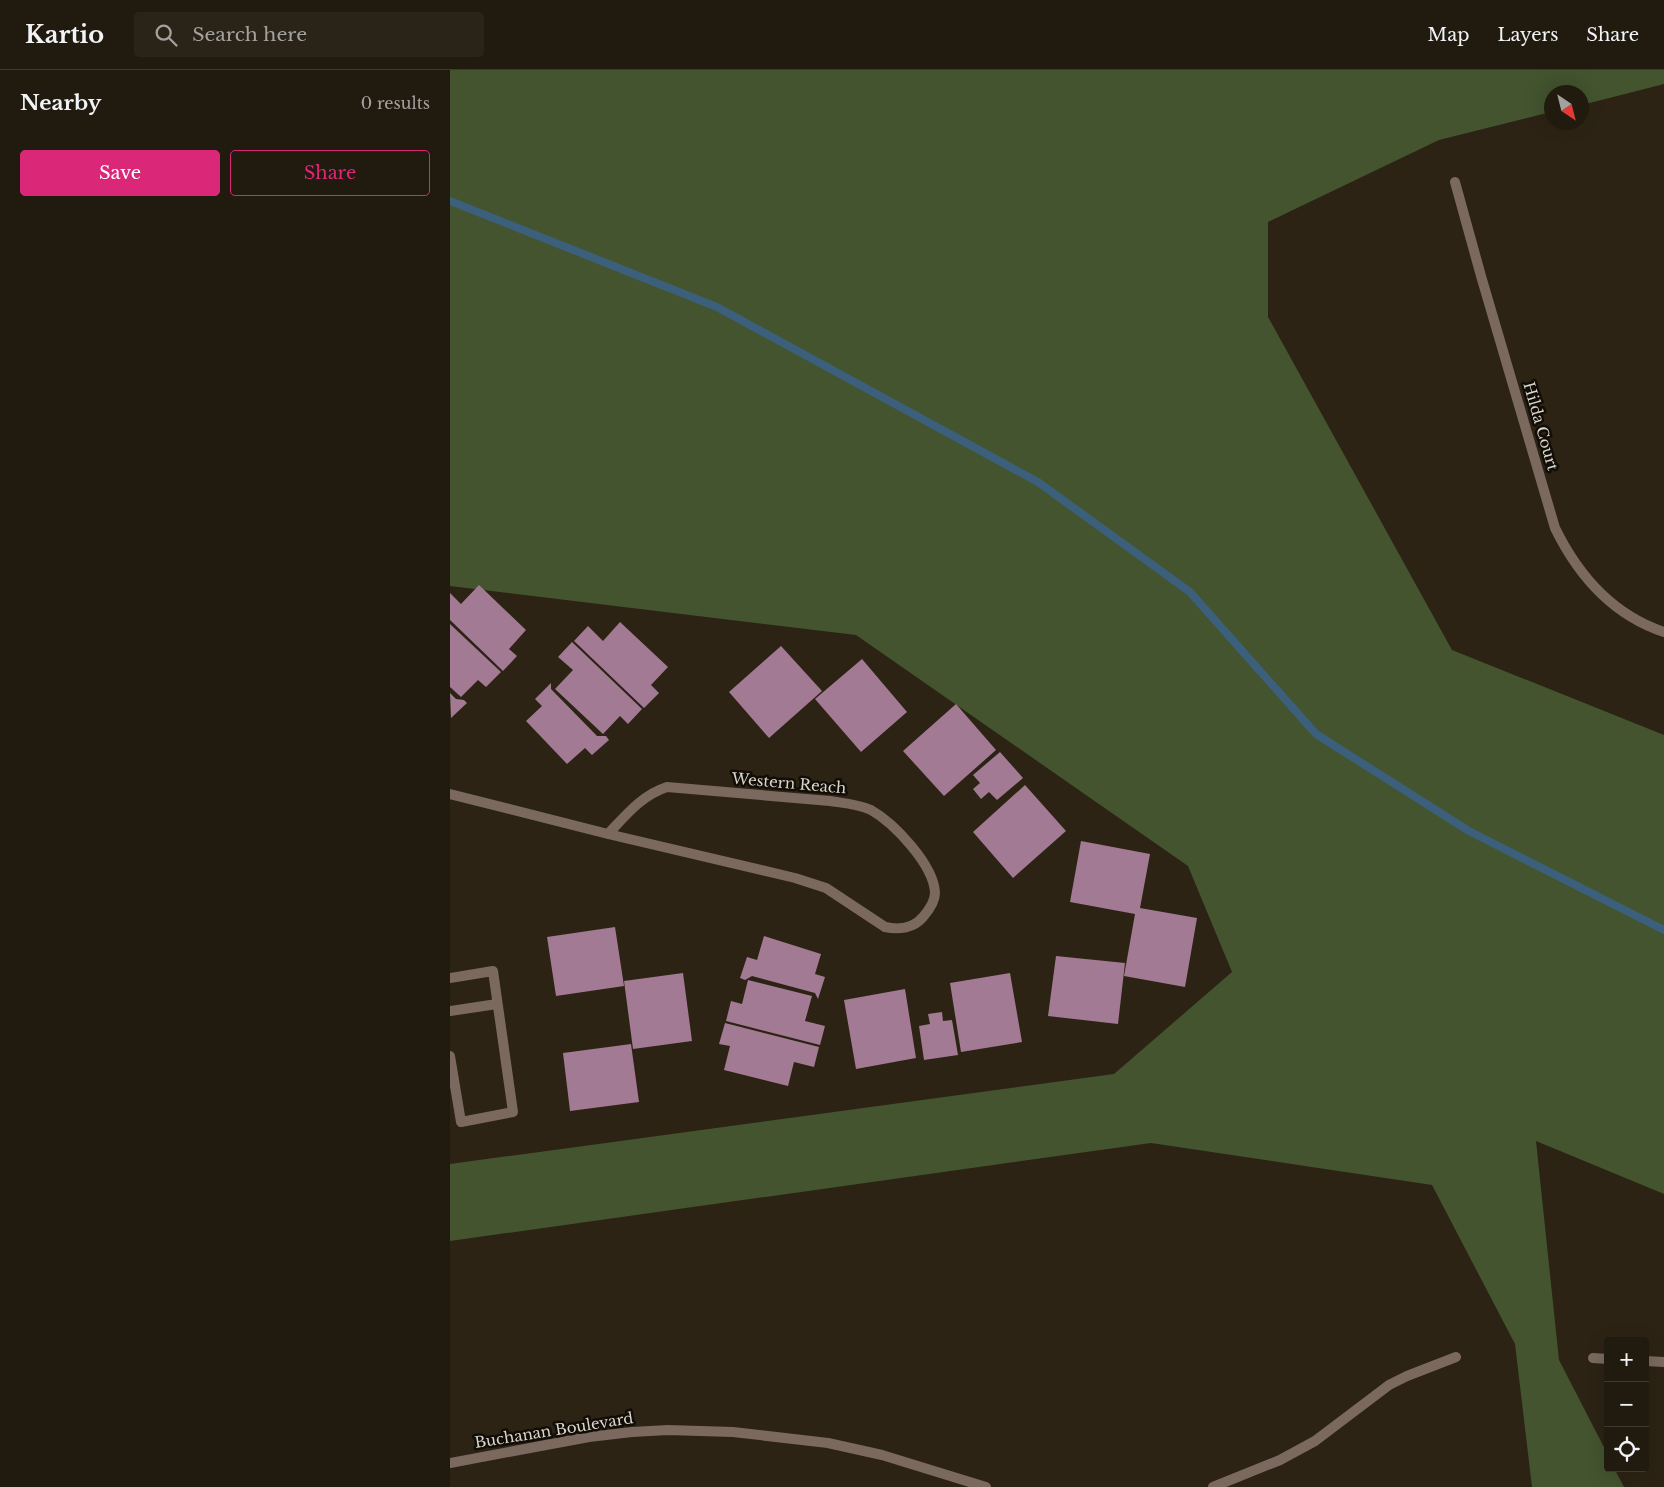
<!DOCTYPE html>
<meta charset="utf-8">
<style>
:root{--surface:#211a0f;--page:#292318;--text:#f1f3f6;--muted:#a2a19e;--line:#3e382f;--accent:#db2777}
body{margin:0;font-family:"Libre Baskerville",serif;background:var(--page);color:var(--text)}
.controls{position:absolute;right:15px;bottom:15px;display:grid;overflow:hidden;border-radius:5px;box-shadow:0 5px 20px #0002}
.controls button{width:45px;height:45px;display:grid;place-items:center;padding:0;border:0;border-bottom:1px solid var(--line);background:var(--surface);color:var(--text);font:25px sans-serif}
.compass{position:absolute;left:1094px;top:15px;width:45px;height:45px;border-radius:50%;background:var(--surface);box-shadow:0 5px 20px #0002;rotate:145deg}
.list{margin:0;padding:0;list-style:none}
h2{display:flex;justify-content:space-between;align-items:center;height:65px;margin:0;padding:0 20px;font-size:21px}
h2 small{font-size:16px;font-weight:400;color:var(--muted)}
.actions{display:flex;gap:10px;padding:15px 20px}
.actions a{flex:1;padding:11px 0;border:1px solid var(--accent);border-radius:5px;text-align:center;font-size:18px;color:var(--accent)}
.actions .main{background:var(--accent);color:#fff}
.icon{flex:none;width:28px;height:28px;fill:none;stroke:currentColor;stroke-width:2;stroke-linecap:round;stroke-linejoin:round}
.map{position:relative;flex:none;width:1214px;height:1417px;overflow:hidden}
header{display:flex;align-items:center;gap:30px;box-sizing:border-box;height:70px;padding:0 25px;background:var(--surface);border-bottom:1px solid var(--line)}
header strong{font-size:24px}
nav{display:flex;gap:28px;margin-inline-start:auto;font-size:18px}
.search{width:350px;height:45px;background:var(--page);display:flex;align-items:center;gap:12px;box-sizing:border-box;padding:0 18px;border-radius:5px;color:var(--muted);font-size:19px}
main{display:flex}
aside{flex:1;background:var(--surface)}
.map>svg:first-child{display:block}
</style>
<header>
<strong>Kartio</strong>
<div class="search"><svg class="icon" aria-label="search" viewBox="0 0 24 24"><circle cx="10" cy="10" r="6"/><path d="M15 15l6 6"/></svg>Search here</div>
<nav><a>Map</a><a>Layers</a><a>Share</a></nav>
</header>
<main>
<aside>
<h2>Nearby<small>0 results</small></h2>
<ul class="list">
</ul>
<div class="actions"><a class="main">Save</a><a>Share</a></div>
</aside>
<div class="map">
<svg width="1214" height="1417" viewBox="0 0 1214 1417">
<rect width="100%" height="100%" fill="#2c2314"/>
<path fill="#43542f" d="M0,0H1214V14L1132,35V22H1102L1101,42L989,70L818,152V247L1002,580L1214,665V1124L1086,1071L1109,1290L1158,1385V1398H1164L1174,1417H1082L1065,1274L982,1115L701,1073L0,1171V1094L664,1004L782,902L738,796L406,565L0,516Z"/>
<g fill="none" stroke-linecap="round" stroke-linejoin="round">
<path stroke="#3c5f7c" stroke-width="8" d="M0,131L267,237L588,412L740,522L866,664L1019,761L1214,860"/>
</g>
<path fill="#a27a93" d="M29,515L76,560L59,579L67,586L53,601L0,550V523L11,534Z
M170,552L218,597L201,615L209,623L194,638L124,571L138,556L153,571Z
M0,554L51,602L36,617L28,610L11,627L0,617Z
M122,572L192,639L178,654L170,646L153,664L105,619L123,600L108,587Z
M331,576L372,621L319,668L279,622Z
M412,589L457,642L411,682L365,629Z
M101,613V619L147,666H156L159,670L142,685L135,678L117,694L76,651L92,636L85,629Z
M0,623L6,629L14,630L17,633L1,648Z
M506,634L546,680L494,726L453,681Z
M550,682L573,708L547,730L539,722L531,729L523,719L530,713L523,705Z
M575,715L616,761L563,808L523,762Z
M631,771L700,784L690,838L747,848L735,917L674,906L685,844L620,832Z
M165,857L174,916L106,926L97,867Z
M314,866L371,884L365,904L375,907L368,929L365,923L302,906L295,910L290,908L297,887L307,890Z
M606,886L675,893L668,954L598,946Z
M233,903L242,971L183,979L174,911Z
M560,903L572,972L511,982L500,913Z
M298,910L362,926L355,951L375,956L370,975L276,951L281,931L292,934Z
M455,919L466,988L406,999L394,930Z
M492,942L493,951L502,950L508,985L474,990L469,956L480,954L478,944Z
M275,953L369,977L364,997L344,992L338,1016L274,1000L280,976L269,974Z
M181,974L189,1032L120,1041L113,983Z"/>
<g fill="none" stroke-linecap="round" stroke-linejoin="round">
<path stroke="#7b695f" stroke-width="10" d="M1005,112L1031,206L1105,458C1128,505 1163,545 1214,562
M217,717L380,731C393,733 408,734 421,740C444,753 484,795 485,823C485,832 479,840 473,847C464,858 449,860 435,857L376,818L345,808L158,764C176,745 192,725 217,717Z
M0,724L158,764
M0,908L43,901L63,1042L11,1052L0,986
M0,941L47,934
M1143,1288L1158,1289
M1195,1291L1214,1292
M0,1393L139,1367L182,1362L218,1360L283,1362L378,1373L432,1385L536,1417
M763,1417L830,1390L865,1371L939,1315L957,1306L1006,1287"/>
</g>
<g text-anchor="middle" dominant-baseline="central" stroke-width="5" stroke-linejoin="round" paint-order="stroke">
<g font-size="15" fill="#dbd5cc" stroke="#110d07">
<text transform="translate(1091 356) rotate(74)">Hilda Court</text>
<text transform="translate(339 713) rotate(5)">Western Reach</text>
<text transform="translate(104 1360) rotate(-9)">Buchanan Boulevard</text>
</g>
</g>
</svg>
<div class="controls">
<button>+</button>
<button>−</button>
<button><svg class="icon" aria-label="locate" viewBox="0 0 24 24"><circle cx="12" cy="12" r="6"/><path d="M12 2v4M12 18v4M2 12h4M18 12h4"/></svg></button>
</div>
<svg class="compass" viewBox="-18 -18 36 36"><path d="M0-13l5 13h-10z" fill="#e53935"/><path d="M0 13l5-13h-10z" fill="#a2a19e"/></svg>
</div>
</main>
